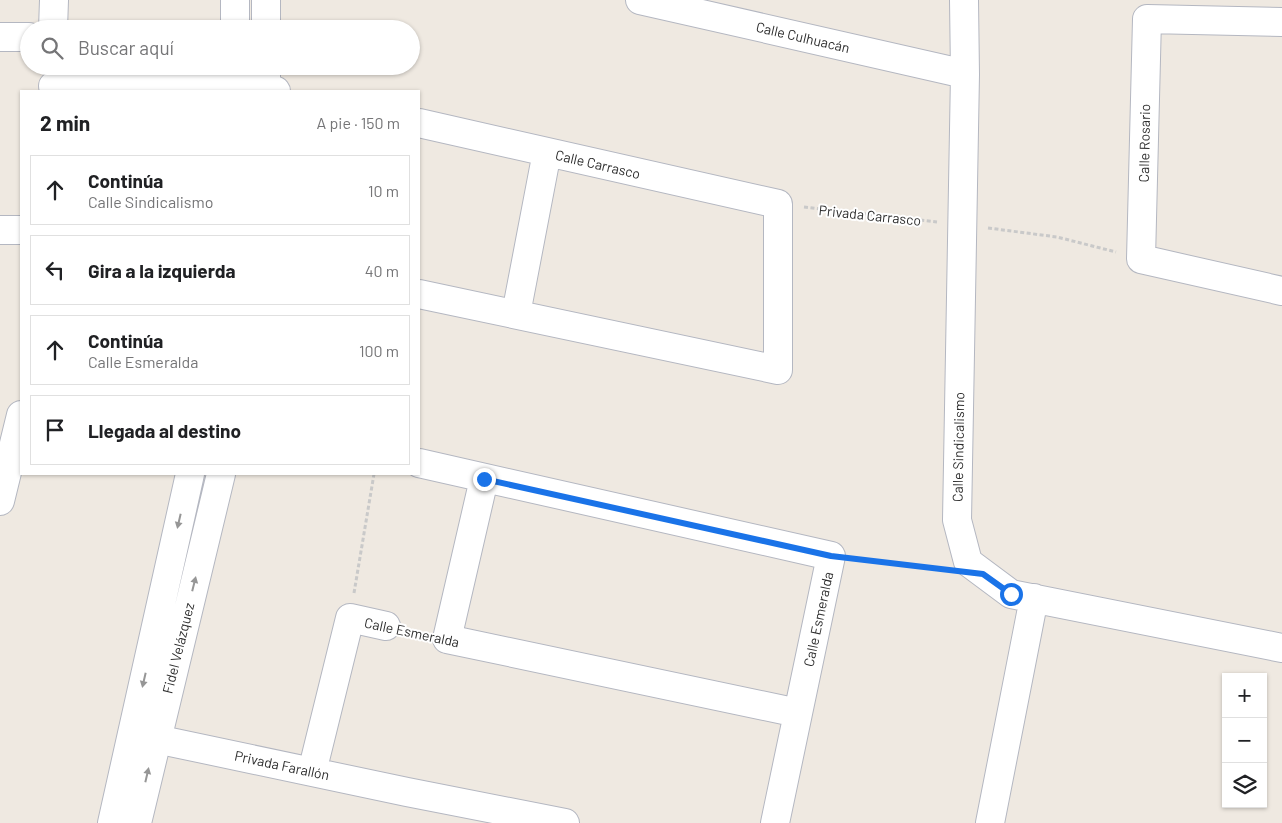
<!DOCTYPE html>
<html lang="es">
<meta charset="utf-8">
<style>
:root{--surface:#fff;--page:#f6f6f6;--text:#202124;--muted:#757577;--line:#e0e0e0}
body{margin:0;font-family:Barlow,sans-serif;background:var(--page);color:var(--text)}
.controls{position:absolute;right:15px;bottom:15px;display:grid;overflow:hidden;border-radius:0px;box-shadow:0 1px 4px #0004}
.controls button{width:45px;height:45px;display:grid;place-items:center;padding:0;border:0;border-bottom:1px solid var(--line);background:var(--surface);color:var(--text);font:25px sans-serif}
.stop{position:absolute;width:15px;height:15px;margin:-11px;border:4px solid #1a73e8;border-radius:50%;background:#fff}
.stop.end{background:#1a73e8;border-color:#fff;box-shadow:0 1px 5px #0008}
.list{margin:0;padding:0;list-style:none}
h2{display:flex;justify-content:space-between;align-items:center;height:65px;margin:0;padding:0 20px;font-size:21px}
h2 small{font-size:16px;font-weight:400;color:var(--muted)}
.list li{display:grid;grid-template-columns:32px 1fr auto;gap:15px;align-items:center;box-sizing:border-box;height:70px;margin:0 10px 10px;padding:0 10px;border:1px solid var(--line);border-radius:0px}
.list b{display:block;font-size:19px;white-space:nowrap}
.list p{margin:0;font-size:16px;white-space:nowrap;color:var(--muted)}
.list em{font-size:16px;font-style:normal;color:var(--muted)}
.icon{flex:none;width:28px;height:28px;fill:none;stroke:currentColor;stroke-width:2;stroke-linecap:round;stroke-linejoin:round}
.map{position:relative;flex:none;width:1282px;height:823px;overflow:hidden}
.search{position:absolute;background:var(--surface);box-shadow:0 1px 4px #0004;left:20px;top:20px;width:400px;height:55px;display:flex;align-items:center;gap:12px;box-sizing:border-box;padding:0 18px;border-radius:28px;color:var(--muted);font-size:19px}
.panel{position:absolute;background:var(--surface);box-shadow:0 1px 4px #0004;left:20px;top:90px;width:400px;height:385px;border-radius:0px}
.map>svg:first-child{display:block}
</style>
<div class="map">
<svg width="1282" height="823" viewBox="0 0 1282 823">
<rect width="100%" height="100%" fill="#efe9e1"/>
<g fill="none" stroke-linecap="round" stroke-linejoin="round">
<g stroke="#b4b7c1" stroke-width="30">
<path id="street" d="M640,0L965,74
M964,0L965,74L957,520L968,562L1011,594L1282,648
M1282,22L1147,19L1141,259L1282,291
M53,29L54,0
M0,37H29
M53,86H236L276,91
M419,123L778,204V370L419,294
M0,230H21
M516,314L547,152
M419,463L831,556L775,823
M484,479L447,639L798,713
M0,501L21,415
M156,739L407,792L565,823
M312,772L350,618L386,626
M990,823L1034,598"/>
</g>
<g stroke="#b4b7c1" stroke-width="30">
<path id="secondary" d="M235,0V29
M266,29V0
M236,66V91
M266,91V66
M112,823L190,474
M137,823L221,474"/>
</g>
<path stroke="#c9c9c9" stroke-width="3" stroke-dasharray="4 2.5" stroke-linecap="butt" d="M804,207L937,222
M988,228L1057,237L1116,252
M856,559L944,569
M354,593L374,474
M409,631L422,634"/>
<use href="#street" stroke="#fff" stroke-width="28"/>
<use href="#secondary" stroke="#fff" stroke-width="28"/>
</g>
<defs><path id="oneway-solid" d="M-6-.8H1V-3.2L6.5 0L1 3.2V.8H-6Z" transform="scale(1.25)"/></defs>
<g fill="#969696">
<use href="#oneway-solid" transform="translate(179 521) rotate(103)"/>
<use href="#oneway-solid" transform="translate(194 584) rotate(-76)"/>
<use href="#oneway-solid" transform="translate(144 680) rotate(103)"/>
<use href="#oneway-solid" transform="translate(147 775) rotate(-77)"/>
</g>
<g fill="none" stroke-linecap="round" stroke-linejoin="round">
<path stroke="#1a73e8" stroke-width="6" d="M484,479L831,556L983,574L1011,594"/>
</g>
<g text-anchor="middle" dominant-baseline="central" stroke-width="4" stroke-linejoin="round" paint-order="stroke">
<g font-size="14" fill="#2e2e2e" stroke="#fff">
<text transform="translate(803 37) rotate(13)">Calle Culhuacán</text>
<text transform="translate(1144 143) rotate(-89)">Calle Rosario</text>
<text transform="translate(598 164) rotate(13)">Calle Carrasco</text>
<text transform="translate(870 215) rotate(6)">Privada Carrasco</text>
<text transform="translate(958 447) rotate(-89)">Calle Sindicalismo</text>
<text transform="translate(818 619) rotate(-78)">Calle Esmeralda</text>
<text transform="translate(412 632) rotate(12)">Calle Esmeralda</text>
<text transform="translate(178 648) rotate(-76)">Fidel Velázquez</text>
<text transform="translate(282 765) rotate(12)">Privada Farallón</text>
</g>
</g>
</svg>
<div class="controls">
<button>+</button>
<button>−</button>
<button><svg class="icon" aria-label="layers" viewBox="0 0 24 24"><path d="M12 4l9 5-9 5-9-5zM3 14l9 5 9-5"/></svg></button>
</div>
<div class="stop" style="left:1011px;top:594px"></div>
<div class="stop end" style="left:484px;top:479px"></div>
<div class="search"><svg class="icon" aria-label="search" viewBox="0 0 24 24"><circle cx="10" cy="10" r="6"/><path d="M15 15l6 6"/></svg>Buscar aquí</div>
<section class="panel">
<h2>2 min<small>A pie · 150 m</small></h2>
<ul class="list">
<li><svg class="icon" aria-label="ahead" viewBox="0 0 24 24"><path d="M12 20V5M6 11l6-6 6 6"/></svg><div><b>Continúa</b><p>Calle Sindicalismo</p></div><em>10 m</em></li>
<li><svg class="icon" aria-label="left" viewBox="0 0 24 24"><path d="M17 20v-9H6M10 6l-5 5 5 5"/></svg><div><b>Gira a la izquierda</b></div><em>40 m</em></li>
<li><svg class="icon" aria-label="ahead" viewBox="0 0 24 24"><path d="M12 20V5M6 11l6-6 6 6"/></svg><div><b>Continúa</b><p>Calle Esmeralda</p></div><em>100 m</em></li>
<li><svg class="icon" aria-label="arrive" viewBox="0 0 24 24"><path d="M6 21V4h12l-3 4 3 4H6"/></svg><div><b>Llegada al destino</b></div></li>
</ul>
</section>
</div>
